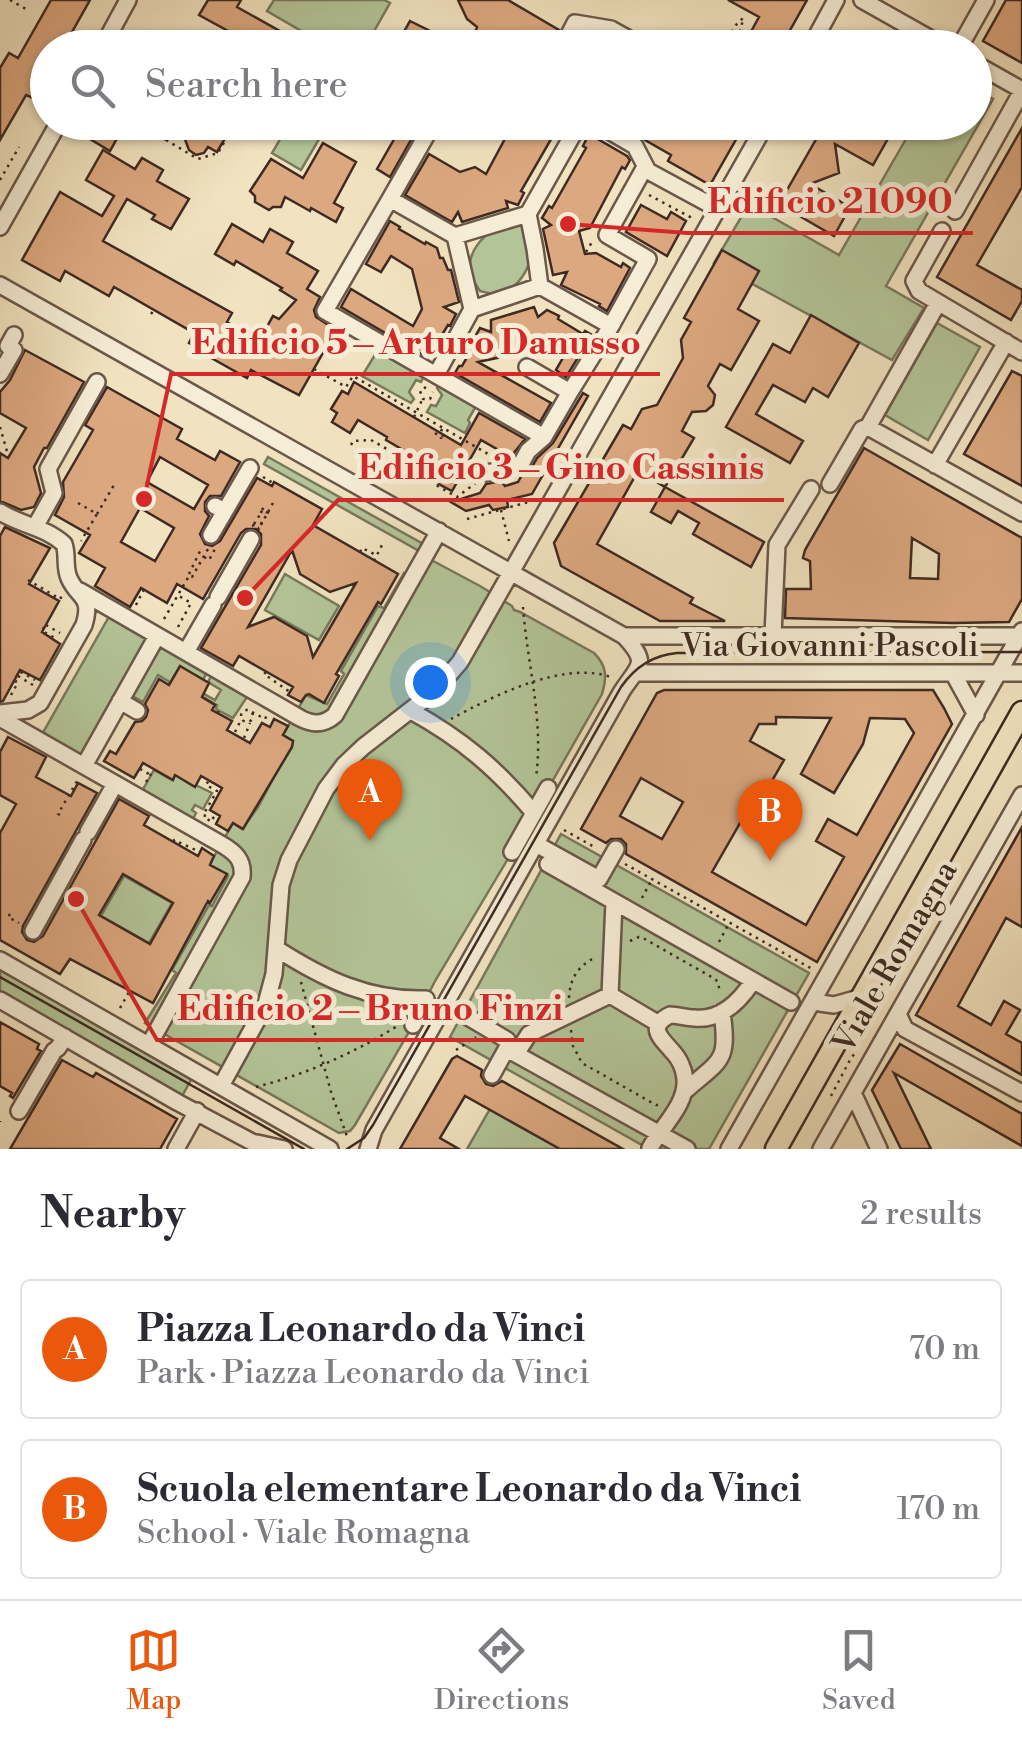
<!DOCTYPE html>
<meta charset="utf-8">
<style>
:root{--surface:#fff;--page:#f2f2f3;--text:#2b2b33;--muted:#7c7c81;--line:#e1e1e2;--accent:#ea580c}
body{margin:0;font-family:"Libre Bodoni",serif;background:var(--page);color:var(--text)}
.you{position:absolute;left:430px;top:682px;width:35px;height:35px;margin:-25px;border:8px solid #fff;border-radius:50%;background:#1a73e8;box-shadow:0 0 0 15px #1a73e833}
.badge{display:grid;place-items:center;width:65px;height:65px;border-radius:50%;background:var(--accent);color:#fff;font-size:32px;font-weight:700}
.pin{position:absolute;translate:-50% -82px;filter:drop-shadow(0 2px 5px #0008)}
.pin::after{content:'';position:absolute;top:52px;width:35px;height:30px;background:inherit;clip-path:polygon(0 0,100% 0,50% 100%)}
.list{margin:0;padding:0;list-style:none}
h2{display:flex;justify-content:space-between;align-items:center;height:130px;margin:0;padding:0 40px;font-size:42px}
h2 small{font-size:32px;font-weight:400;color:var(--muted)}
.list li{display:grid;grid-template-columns:65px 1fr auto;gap:30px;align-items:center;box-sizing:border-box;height:140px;margin:0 20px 20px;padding:0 20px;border:2px solid var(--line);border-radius:10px}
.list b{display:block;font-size:38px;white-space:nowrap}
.list p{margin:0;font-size:32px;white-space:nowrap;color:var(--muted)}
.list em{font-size:32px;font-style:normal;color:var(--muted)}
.icon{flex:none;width:55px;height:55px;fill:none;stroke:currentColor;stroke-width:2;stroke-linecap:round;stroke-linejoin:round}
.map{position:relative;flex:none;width:1022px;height:1149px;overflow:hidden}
.search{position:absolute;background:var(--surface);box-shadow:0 2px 8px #0004;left:30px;right:30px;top:30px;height:110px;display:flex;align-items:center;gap:25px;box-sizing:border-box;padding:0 35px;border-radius:55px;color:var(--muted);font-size:38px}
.sheet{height:450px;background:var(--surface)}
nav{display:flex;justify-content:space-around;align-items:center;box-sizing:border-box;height:140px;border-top:2px solid var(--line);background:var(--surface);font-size:28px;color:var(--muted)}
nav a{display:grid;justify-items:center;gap:5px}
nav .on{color:var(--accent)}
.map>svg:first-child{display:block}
</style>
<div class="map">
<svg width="1022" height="1149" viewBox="0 0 1022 1149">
<rect width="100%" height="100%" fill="#f1e3c0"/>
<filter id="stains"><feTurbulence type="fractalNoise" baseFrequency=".002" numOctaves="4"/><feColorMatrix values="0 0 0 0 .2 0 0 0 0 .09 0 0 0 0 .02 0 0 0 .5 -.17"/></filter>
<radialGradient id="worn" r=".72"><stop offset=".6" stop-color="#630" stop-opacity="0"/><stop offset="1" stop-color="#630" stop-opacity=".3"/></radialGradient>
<path fill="#b3c598" stroke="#78785d" stroke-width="2.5" d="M274,0H384L390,3L365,47H329L267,11Z
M975,89L993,99L886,286L924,308L892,360L714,263L749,204L839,255L910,132L895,123L974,122Z
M290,122L314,123L325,129L301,170L272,153Z
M506,222L522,225C525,229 529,233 531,238C538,259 518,293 496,294C490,294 485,292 480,291C477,286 473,281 471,276C464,251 487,231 506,222Z
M937,323L980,347L928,440L885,415Z
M381,345L426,372L421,382L416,380L409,392L414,399L411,403L362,376Z
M441,381L479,401L468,420L470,423L465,433L427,412L431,405L436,406L442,395L437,388Z
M268,457L425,545L421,552L264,464Z
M420,554L480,586L512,606L514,610L520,612L594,653C607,666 607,677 602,694L512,852L435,981L413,1025L355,1125L350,1131L339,1133L145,1023L176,973L172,970L209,905L212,906L228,876L210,865L212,860L233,823L242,829L258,807L293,741L283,735L306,695L327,704L344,674L341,671L378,606L384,608L404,573L407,575Z
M285,574L339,606L319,640L265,610Z
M110,615L152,638L83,760L41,736Z
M158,642L208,670L203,680L180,667L174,677L215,700L221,690L208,682L213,673L249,694L233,718L216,709L217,705L175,681L173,684L158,675L143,702L129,694Z
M154,770L172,780L175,775L212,793L203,809L195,805L192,810L196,813L191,822L141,793Z
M561,834L809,973L709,1149H649L450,1037Z
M124,876L172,903L149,943L101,916Z
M0,970L192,1078L181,1098L0,995Z
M490,1109L560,1149H467Z"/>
<path fill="#dca880" stroke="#3e2a22" stroke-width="2.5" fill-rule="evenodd" d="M51,0H90L63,48H48V72L33,98L26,95L0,140V68L9,53L18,58Z
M208,0H241L237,7L310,48H242L235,44L239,37L199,15Z
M458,0H508L559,30L551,48H479L472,43L477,27L467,19Z
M728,0H807L780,48H742L759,17Z
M1006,0H1022V63L983,41Z
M410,21L442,37L440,48H395Z
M99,122H126L110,151L90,139Z
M163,122H206L227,135L217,152L208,147L204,153L196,155L189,150L183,134Z
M404,122H421L390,177L377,169Z
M514,122H561L521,191L524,193L518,205L506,201L508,208L462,222L458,212L452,222L405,195L429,154L460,172L475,167L486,174Z
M650,122H746L710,185L668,161L671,155L645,140L642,137Z
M826,122H868L890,135L873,165L835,144L839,173L810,184L850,207L834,236L779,204Z
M1022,128V187L977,265L1022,290V301L1011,320L937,277Z
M589,134L627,156L630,160L625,169L622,167L590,228L579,231L585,254L596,253L621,267L623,263L630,268L607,311L599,306L600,304L561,285L567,272L553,275L543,229L551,225L542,218L549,206L552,208L586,148L583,146Z
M323,143L356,162L334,203L343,208L336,222L311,208L310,211L285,197L281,207H273L269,210L255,202V196L250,191L271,159L303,178Z
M103,150L135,169L142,158L163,170L157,181L189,199L171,229L152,219L155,215L127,199L103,241L232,313L227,322L259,341L273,316L279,319L296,300L280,290L282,288L236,261L234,265L215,254L232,224L263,242L270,229L293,242L287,253L318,271L307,289L320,297L314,310L316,317L336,330L299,395L251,370L247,378L206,355L208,353L189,343L194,333L114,287L109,296L65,271L60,281L22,260L60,192L102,216L114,196L86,180Z
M641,205L667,219L671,212L686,221L667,256L626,232Z
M390,221L400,227L399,229L425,244L426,242L437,248L440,258H443L448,270H451L459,302L444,307L456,314L450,326L448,325L428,358L341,307L351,289L413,326L422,309L412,269L391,256L381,272L366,264Z
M722,250L759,271L738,309L759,321L731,370L720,364L708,386L715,395L713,405L706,411L692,412L682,431L694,438L665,487L638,471L597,544L693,598L690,603L725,621H660L561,566L554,543L623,425L631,429L642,409L657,405L683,358L681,340L691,322L684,318Z
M534,307L538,317L547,310L559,316L558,319L583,334L585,331L592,335L566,377L556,370L564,356L538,342L534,350L478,362L551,403L540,422L455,373L459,366H462L476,342L473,340L480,328L491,332V320Z
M811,315L859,343L828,397L813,388L805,402L773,385L756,414L803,441L790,463L726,427L773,344L790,353Z
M25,350L84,382L47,448H44L34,467L41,493L34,507L21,510L0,501V453L8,458L26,428L0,413V392L10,380Z
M1012,371L1022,376V486L964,454Z
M354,382L461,445L479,413L525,439L513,454L509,456L481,440L452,491L431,480L437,470L386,440L387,437L358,420L350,433L332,422L337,413L331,409L342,391L348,394Z
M107,387L182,429L177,439L215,460L220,451L240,462L221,496H210L205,502V511L209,516L200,534L205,544L212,546L220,541L257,478L272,486L274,482L322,509L313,525L398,574L381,604L378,602L336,674L339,676L324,703L309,694L306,695L301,702L288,695L293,687L239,656L233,666L201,648L261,545V534L256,529H246L241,533L203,599L177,584L167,603L141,588L130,607L95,586L105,568L79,553L90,535L55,515L64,497L63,482L93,430L85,425ZM160,457L208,485L194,509L147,482ZM140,508L174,528L155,561L121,542ZM292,550L300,574L330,592L356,583L313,657L307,636L274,617L248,627Z
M583,393L588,396L532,494L507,500L508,507L493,510L489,505L466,511L451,502L480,493L486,484L501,481L505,486L518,482L522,475L530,470L537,458L553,443Z
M864,448L1022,538V599L1009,622L953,623L785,618L786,589H811L810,561L803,558L805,550ZM912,538L939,554L938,579L910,578Z
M665,487L764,542L751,567L693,534L699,523L678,511L671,523L651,512Z
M5,527L50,548L29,584L59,601L42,632L60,644L40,680L20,670L3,701L0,702V536Z
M180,666L209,683L202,697L215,705L212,710L232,721L227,730L250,743L262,723L270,727L274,719L288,726L283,735L293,741L292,747L243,829L233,823L228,831L216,824L220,816L210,810L222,788L201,776L195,787L175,775L173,780L143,763L134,778L104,761L110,751L116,754L135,722L142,721L146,717L148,710L145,704L159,679L169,685Z
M664,690H933L944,708L952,724L817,962L626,854V844L621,839H611L606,843L581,829L657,693ZM776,717L831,718L801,774L834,793L863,744L870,718L905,719L914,733L857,835L828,819L816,841L844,857L806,925L712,872L751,804L777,818L789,797L769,786L784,760L750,741L759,724H776ZM641,778L683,802L662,839L620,816Z
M8,737L46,757L36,777L71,796L78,783L97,793L23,926L22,932L27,940L34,942L43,936L119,799L149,816L144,825L198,856L202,848L214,856L210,865L227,874L210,903L208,901L153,1003L70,959L60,974L0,940V833L16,804L0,795V752ZM123,874L173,903L150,944L99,915Z
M1022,827V927L1006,918L958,1006L991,1025L1004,1001L1020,1010L1006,1034L1022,1043V1075L916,1015Z
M0,1022L39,1044L37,1049L41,1051L13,1098L10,1096L12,1093L0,1086Z
M900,1044L1022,1114V1146L894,1073L931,1149H901L872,1090Z
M457,1056L482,1070L481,1076L486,1084L493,1086L502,1081L623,1149H560L465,1096L440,1138L459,1149H400L452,1059Z
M62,1060L93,1077L96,1073L177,1119L160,1149H10Z"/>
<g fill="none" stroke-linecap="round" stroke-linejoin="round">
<g stroke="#6b584a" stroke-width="20">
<path id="minor" d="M862,0L947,48
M102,48L128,0
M562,48L575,23L611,29L645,48
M810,48L836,0
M959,48L986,0
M974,63L1022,90
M434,122L390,199L455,236
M594,122L635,146L648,171L718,209
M390,199L325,311L436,375L472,309
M955,211L1022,91
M528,214L455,236L472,309L540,286L535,249L528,214L580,122
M0,227L59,122
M942,231L914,281L919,291L1022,352
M0,285L624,636C650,664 639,665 622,691L374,1130L368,1149
M540,286L611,326L570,392
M611,326L648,259L607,235L645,167
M0,374L14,350L8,346L14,335
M436,375L544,437
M868,427L938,303
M935,465L1006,342
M488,473L521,464L528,451L544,437L570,392L527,367
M830,484L862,429L868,427L1022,513
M215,506L225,511L250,468
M0,512C21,525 45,527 64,544C68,555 64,567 69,578C78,599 93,595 84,625L40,703L28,710L0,713
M35,527L54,493L48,469L97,382
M211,535L225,511
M80,591L300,718C313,725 324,725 335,715L439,531
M218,597L251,539
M773,635L777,545L811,489
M624,636H1022
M186,652L213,605
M638,673H1022
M953,673L976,715
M120,701L137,711
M411,711C462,739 497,769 534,813
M0,718L221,844C235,852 244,860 242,877L149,1045
M84,766L157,636
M88,832L115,784
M536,844L599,879L616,849
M512,852L548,788
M548,864L791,1002
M33,931L83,840
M277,949C324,979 369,1001 426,999L413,1025
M0,960L330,1149
M610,995L659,1024
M0,1000L177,1102L265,1149
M813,1002L834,1005L862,997
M446,1004L507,1040L508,1046L492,1075
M898,1014L905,1029L1022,1093
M507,1049L687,1149
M516,1054L529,1034L610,995L614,902
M221,1086L266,1004L274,974L281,885L289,860L326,789L344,765L363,747L435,691L460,662L767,122
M685,1091C721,1059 729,1063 722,1012
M853,1093L879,1149
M19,1111L54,1051L58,1048L65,1037
M257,1143L284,1149
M650,1148C661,1127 687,1105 685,1079C684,1069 679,1058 672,1051C660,1037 647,1027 670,1015C678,1015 686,1018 694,1018C721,1021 740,1001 753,981
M176,1149L197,1111
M729,1149L1022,631
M821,1149L1022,795"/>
</g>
<g stroke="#3e2a22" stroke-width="25">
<path id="major" d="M776,1149L1022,712"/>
</g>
<path stroke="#3e2a22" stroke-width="2.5" stroke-dasharray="2.5 5" stroke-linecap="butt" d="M10,0L26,9
M708,48L727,40L735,26L743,18L741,29L730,48
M141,122V125L166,140L168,137
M145,122L166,136
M152,122H156
M166,140L198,159L218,153L230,132L212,122
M0,180L19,147
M649,195L692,218
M586,252L592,242
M151,314L154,310
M314,369L346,387L353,376L490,455
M426,387L420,391L423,399H430L433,392
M414,417L422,400
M0,427L8,455
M442,429L440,434L446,438
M435,433L441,437V439
M351,445L353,441L371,440L417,466L420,476L457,497L477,482
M401,449L400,451L413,459L412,461
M263,477L273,483
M78,503L97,514L81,541
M262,510L265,505
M501,510L509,541
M97,514L114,485
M467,519L532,501
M254,524L261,513
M261,525L274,501
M360,552L362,548L376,555
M204,557L209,560L215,549
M374,561L383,543
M189,574L202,547
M28,580L60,599L62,596
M136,605L144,589
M523,607C527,663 544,720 536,777
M164,619L189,576L192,577L208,549
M46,625L60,633
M44,627L42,631L55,638
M178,627L191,603L179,596
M266,672L264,674L290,692
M18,676L33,685
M11,695L16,686L14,685L16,681L15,680L19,671L35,680
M241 716a6 6 0 1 1 12 0a6 6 0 1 1-12 0Z
M217,712L221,713
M252,712L265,719L267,715
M451,719C493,696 566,659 613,678
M235,732L241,720
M244,738L250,723
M140,769L149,774
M146,782L151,774
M60,815L58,814L77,781
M206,816L203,815L217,791L206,785L209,780
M208,821L211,816L217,821
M564,830L596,848
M174,842V840L200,852
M625,864L814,970
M642,898L652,879
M10,914L8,917L19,923
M630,941L639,937L643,938L715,979L718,982L720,993
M719,942L729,923
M301,982L331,1092L348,1139
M569,998C570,978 578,966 596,957
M120,1008L129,992
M571,1030L573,1046L582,1063L656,1105H663
M456,1050L476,1037
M256,1087C307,1074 354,1053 399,1025
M831,1096L851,1058L857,1051
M0,1121V1122"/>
<use href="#minor" stroke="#f6edd6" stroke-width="15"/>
<use href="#major" stroke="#f1e3c0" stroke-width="20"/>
<path stroke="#3e2a22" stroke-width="2.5" d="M0,977L304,1149
M347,1149L364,1138L373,1125L621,687C635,667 653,655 677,653L1022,652"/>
<path stroke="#3e2a22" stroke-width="2.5" stroke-dasharray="2.5 5" stroke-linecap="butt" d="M261,513L262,510L268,513L266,515
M262,522L258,529L263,532
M254,524L253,526L259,528"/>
</g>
<g text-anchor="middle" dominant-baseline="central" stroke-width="10" stroke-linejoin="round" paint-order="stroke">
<g font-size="32" fill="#3e2a22" stroke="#f6edd6">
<text x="830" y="646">Via Giovanni Pascoli</text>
<text transform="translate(895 957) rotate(-60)">Viale Romagna</text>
</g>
</g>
<path fill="none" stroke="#d62828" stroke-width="4" d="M568 224L687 233H973M144 499L171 374H660M245 598L338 500H784M76 899L157 1040H584"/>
<g fill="#d62828" stroke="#f6edd6" stroke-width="4">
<circle cx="568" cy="224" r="10"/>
<circle cx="144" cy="499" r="10"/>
<circle cx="245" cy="598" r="10"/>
<circle cx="76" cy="899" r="10"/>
</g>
<g font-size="35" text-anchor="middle" font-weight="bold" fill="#d62828" stroke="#f6edd6" stroke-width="10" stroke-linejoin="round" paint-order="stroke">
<text x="830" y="213">Edificio 21090</text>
<text x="416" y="354">Edificio 5 – Arturo Danusso</text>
<text x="561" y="479">Edificio 3 – Gino Cassinis</text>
<text x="370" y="1020">Edificio 2 – Bruno Finzi</text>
</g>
<rect width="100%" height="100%" filter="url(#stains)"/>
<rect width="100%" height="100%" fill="url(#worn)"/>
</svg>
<div class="you"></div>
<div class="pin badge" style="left:370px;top:841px">A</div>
<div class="pin badge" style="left:770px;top:861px">B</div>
<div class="search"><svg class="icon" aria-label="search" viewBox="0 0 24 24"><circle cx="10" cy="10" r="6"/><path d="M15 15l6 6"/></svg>Search here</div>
</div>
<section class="sheet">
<h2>Nearby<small>2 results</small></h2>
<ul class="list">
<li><span class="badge">A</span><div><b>Piazza Leonardo da Vinci</b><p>Park · Piazza Leonardo da Vinci</p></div><em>70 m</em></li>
<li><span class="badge">B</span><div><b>Scuola elementare Leonardo da Vinci</b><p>School · Viale Romagna</p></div><em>170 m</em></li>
</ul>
</section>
<nav>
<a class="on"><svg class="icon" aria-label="map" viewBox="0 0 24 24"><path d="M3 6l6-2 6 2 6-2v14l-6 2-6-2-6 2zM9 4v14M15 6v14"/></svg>Map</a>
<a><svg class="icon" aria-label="directions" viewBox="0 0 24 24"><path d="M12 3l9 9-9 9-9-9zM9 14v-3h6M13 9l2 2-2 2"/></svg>Directions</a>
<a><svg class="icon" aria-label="saved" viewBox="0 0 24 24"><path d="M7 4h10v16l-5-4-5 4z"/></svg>Saved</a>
</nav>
